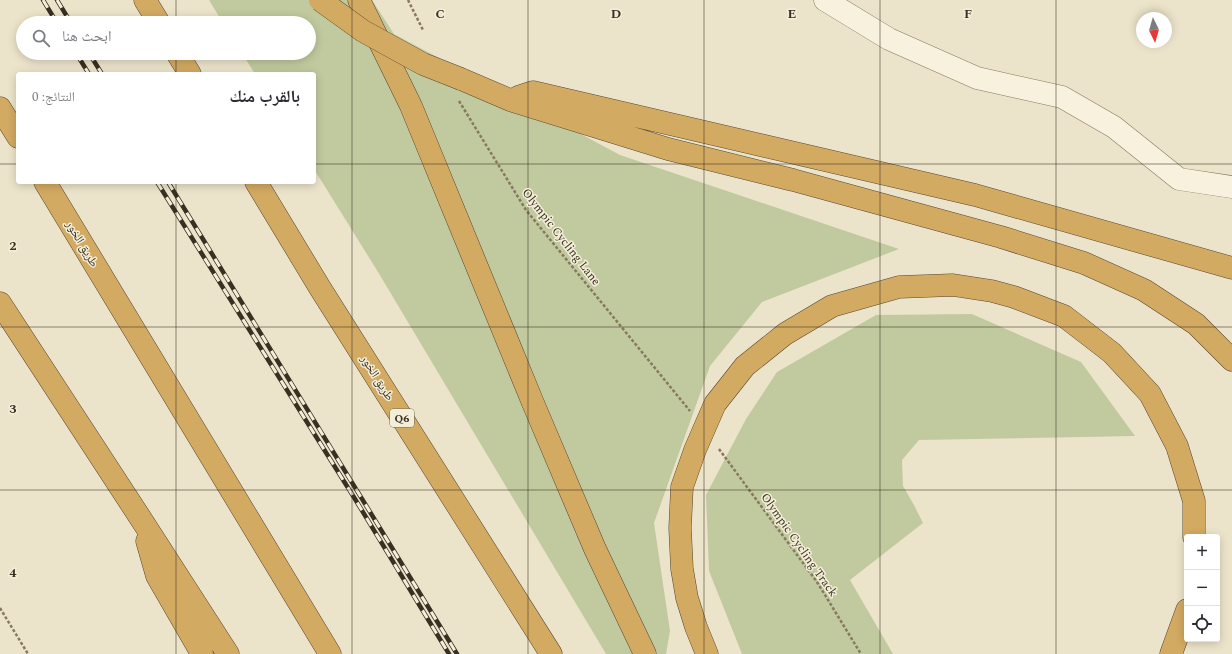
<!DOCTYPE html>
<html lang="ar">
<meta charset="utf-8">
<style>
:root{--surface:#fff;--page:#f2f2f3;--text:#2b2b33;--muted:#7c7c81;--line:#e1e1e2}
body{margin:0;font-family:Spectral,"Noto Naskh Arabic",serif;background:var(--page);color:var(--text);direction:rtl}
.controls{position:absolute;right:12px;bottom:12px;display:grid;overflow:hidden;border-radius:4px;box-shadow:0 2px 10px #0003}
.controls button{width:36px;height:36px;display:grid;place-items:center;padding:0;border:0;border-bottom:1px solid var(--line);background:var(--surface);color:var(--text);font:20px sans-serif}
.compass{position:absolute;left:1136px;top:12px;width:36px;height:36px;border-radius:50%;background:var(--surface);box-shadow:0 2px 10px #0003;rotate:175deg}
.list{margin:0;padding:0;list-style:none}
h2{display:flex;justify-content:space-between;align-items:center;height:52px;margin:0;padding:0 16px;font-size:17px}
h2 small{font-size:13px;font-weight:400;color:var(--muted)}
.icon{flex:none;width:22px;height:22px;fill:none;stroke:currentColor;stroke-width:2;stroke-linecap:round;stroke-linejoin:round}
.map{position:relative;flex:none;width:1232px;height:654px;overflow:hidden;direction:ltr}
.search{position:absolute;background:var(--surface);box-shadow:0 2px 10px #0003;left:16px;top:16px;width:300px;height:44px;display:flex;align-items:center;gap:10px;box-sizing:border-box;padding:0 14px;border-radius:22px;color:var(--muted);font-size:15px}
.panel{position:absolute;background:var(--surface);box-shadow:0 2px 10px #0003;left:16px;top:72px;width:300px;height:112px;border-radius:4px;direction:rtl}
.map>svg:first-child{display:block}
</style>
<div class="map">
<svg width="1232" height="654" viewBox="0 0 1232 654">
<rect width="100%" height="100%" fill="#ece4ca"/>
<path fill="#c1ca9e" d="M209,0H372L394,34L620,155L899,249L762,302L710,366L654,523L670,631L666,654H606L378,272L314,169V74H255L242,53H309V23H223Z
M972,314L1081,362L1135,436L919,440L902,460L903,486L914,505L923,523L850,580L893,654H742L709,571L706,495L746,419L777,372L876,315Z"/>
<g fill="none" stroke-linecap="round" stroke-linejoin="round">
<g stroke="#87785f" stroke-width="23">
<path id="minor" d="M825,0L889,39L977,78L1062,97L1114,127L1179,179L1232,187"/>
</g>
<g stroke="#564633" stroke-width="23">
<path id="highway" d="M145,0L159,23
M359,0L411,106L533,403L595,549L645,654
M177,53L190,74
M461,79L510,100L668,149L793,180L1001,237L1084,263L1144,290L1196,324L1232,360
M518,97L533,92L975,195L1232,268
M0,108L18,137
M45,182L330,654
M256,182L320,288L551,654
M0,303L141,519L228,654
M147,541L157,576L202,654
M707,654L696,627L687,598L682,569L680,528L682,487L695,450L715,404L745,366L785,334L832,306L899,287L953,285L992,291L1014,297L1064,316L1112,353L1150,394L1177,446L1194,501V537
M1171,654L1187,610"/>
</g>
<path stroke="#87785f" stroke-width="2.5" stroke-dasharray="3 2" stroke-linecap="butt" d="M408,0L423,30
M459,101L526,210L690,411
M719,449L817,582L861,654
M0,608L28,654"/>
<use href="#minor" stroke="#f7f1dd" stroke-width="22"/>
<use href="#highway" stroke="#d3aa62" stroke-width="22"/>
<g stroke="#392f22" stroke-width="4.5">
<path id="rail" d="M43,0L57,23
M57,0L71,23
M76,53L89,74
M89,53L102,74
M157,182L355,499L449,654
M168,182L457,654"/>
</g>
<use href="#rail" stroke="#f4eed9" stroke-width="3" stroke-dasharray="9" stroke-linecap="butt"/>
<g stroke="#564633" stroke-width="23" stroke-linecap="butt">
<path id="highway-bridge" d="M320,0L363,31L423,64L461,79"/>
</g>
<use href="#highway-bridge" stroke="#d3aa62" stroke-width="22"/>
</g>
<path fill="none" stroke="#392f22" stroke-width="1" stroke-opacity="0.55" d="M176,0V23M352,0V654M528,0V654M704,0V654M880,0V654M1056,0V654M176,53V74M0,164H18M314,164H1232M176,182V654M0,327H1232M0,490H1232"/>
<g text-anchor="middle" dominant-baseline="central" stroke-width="3" stroke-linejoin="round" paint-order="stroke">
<rect fill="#f4eed9" stroke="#716859" stroke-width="1" x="390" y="409" width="24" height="18" rx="3"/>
<g font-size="11" font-weight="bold" fill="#392f22">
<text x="402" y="418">Q6</text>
</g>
<g font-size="12" fill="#392f22" stroke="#f4eed9">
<text transform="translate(561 237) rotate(52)">Olympic Cycling Lane</text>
<text transform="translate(82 244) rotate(59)">طريق الخور</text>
<text transform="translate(377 378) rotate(58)">طريق الخور</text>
<text transform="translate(799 545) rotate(55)">Olympic Cycling Track</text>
</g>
</g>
<g font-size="13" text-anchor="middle" font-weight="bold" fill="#392f22" stroke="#f4eed9" stroke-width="3" stroke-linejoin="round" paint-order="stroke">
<text x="440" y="18">C</text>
<text x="616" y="18">D</text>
<text x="792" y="18">E</text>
<text x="968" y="18">F</text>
<text x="13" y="250">2</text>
<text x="13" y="413">3</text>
<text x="13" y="577">4</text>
</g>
</svg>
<div class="controls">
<button>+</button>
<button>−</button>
<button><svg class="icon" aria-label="locate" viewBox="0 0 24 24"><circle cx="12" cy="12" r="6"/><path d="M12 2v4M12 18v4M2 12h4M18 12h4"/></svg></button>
</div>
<svg class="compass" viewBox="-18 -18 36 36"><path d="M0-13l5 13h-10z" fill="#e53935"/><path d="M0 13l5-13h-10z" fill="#7c7c81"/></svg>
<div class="search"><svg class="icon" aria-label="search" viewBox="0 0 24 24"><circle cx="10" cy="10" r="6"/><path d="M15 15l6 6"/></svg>ابحث هنا</div>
<section class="panel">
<h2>بالقرب منك<small>النتائج: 0</small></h2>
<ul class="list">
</ul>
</section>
</div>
